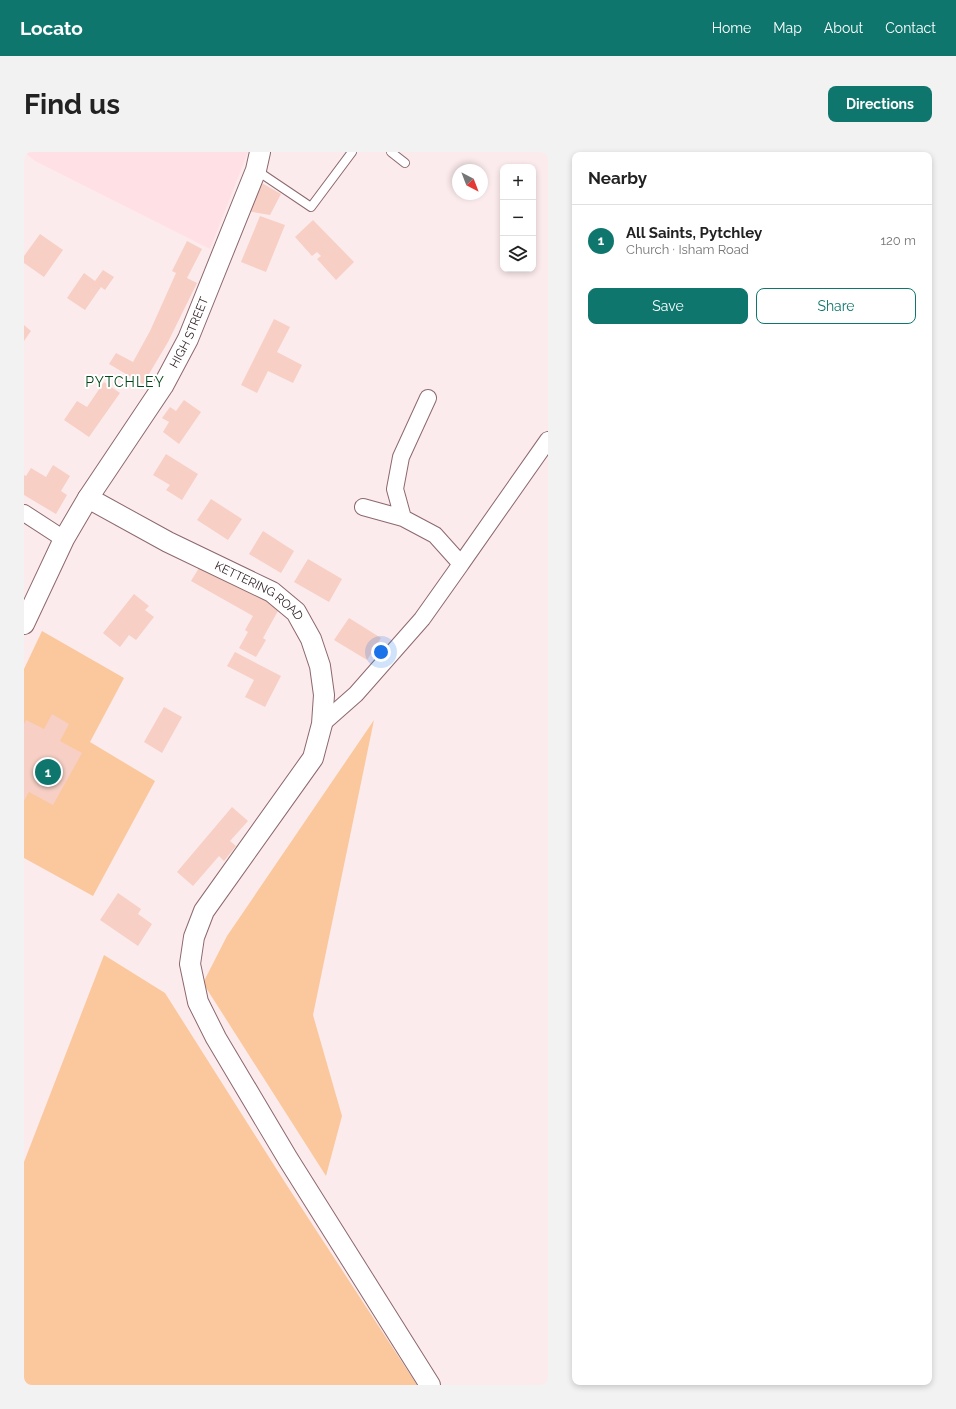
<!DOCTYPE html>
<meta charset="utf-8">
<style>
:root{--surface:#fff;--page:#f2f2f2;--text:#222;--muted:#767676;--line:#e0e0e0;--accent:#0f766e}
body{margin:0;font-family:Raleway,sans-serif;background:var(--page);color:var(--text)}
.controls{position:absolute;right:12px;top:12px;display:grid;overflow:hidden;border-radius:8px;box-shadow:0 2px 6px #0003}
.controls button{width:36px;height:36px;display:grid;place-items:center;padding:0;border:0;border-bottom:1px solid var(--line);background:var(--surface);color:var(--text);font:20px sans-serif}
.compass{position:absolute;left:428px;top:12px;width:36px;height:36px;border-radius:50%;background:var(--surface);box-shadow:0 2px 6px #0003;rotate:138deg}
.you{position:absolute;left:357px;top:500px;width:14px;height:14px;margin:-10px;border:3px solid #fff;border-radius:50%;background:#1a73e8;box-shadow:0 0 0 6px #1a73e833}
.badge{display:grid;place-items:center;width:26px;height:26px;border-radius:50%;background:var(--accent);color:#fff;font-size:13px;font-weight:700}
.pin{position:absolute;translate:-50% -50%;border:2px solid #fff;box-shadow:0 1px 4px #0006}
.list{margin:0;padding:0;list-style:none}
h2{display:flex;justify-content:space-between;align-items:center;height:52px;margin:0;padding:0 16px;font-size:17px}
h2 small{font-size:13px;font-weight:400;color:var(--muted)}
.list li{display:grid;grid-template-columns:26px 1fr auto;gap:12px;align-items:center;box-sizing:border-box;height:72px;padding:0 16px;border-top:1px solid var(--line)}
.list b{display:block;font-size:15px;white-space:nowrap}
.list p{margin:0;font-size:13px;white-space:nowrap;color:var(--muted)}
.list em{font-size:13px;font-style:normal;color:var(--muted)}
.actions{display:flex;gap:8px;padding:12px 16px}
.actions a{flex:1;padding:9px 0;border:1px solid var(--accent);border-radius:8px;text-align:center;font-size:14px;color:var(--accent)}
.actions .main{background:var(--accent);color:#fff}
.icon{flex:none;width:22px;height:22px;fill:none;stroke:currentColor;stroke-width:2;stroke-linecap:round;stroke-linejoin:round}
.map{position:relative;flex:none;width:524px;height:1233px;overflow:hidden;border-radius:8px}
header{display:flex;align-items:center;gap:24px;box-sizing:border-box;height:56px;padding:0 20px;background:var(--accent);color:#fff}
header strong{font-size:19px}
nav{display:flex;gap:22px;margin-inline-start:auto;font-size:14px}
.intro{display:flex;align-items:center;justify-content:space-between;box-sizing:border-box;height:96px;padding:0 24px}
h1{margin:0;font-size:28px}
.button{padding:10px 18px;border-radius:8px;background:var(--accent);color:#fff;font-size:14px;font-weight:700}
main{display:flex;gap:24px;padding:0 24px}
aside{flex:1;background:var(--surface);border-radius:8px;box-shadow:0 2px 6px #0003}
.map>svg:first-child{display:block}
</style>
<header>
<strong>Locato</strong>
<nav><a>Home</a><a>Map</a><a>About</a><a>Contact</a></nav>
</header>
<div class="intro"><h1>Find us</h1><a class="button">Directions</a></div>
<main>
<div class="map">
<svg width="524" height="1233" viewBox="0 0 524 1233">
<rect width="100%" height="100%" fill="#fcebed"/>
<path fill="#ffe0e5" d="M0,0H224L186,97L11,9Z"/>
<path fill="#fac89c" d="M18,479L100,526L66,590L131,629L69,744L0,706V517Z
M350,568L289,863L318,964L302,1024L179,831L203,784Z
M80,803L141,841L262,1032L393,1233H0V1010Z"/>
<path fill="#f7cfc4" d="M236,30L257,42L246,63L223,59Z
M236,64L261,73L242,120L217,110Z
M289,68L330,110L312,128L293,107L297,104L293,100L288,104L271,85Z
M16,82L39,98L20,125L0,111V104Z
M163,89L178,97L163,126L173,131L144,190L119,232L85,212L92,201L109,210L126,179L152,121L148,119Z
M79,118L90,125L81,138L77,135L61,158L43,146L60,121L71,129Z
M250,167L266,175L253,200L278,213L269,231L244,219L233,241L217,233Z
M0,173L7,179L0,189Z
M80,230L96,241L65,285L40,268L53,249L63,255Z
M160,248L177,260L155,292L139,280L145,270L138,266L146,255L152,259Z
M142,302L174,322L158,348L142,338L146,333L129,323Z
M29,313L46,324L37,339L43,343L32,362L0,343V323L2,324L7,316L22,325Z
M187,347L218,367L204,388L173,368Z
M239,379L270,399L257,421L225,402Z
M284,407L318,427L305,450L270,430Z
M178,411L255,457L239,486L242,488L232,505L215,496L224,480L221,478L229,464L167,429Z
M110,442L125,454L121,458L130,465L112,488L105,483L96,495L79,481Z
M325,466L357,486L343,508L310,488Z
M211,500L257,524L241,555L221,545L230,528L203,514Z
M140,555L158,565L138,601L120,590Z
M28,562L45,572L36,589L58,601L29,653L5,640L0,649V572L2,568L20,577Z
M208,655L224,669L206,689L212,694L200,709L195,704L169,734L153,720Z
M94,741L117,757L114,762L128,772L114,794L76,768Z"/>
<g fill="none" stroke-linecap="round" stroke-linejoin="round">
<g stroke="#8c686e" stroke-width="10">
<path id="service" d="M367,0L381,11
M232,18L287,55L328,0"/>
</g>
<g stroke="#8c686e" stroke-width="18">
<path id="minor" d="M339,355L379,366
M0,361L40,387
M437,412L524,288
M298,572L332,542L398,467L437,412L411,383L379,366L371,337L377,305L404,246"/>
</g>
<g stroke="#8c686e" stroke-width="22">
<g id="tertiary">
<path id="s1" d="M64,346L144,390L248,440L272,460L287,487L296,514L300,543L298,572L289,606L180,759L170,785L166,812L174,850L192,886L264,1007L406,1233"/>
<path id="s2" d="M0,472L40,387L64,346L139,234L164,187L232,18L236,0"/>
</g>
</g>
<use href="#service" stroke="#fff" stroke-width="8"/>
<use href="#minor" stroke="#fff" stroke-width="16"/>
<use href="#tertiary" stroke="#fff" stroke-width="20"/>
</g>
<g text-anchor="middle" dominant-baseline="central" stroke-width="4" stroke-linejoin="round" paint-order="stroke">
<g font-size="12" fill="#2e1f22" stroke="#fff">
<text stroke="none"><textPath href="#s2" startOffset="336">HIGH STREET</textPath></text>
<text stroke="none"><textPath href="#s1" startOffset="195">KETTERING ROAD</textPath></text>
</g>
<g font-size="14" letter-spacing="1" fill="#014717" stroke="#fff">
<text x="101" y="230">PYTCHLEY</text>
</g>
</g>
</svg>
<div class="controls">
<button>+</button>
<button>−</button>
<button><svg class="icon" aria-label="layers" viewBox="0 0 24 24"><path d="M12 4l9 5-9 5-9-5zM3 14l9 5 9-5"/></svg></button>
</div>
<svg class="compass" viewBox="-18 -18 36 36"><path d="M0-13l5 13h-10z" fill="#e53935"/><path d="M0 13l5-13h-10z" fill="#767676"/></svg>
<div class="you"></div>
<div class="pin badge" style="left:24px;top:620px">1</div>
</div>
<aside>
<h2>Nearby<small></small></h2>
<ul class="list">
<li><span class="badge">1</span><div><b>All Saints, Pytchley</b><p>Church · Isham Road</p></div><em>120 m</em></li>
</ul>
<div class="actions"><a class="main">Save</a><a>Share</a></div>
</aside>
</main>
